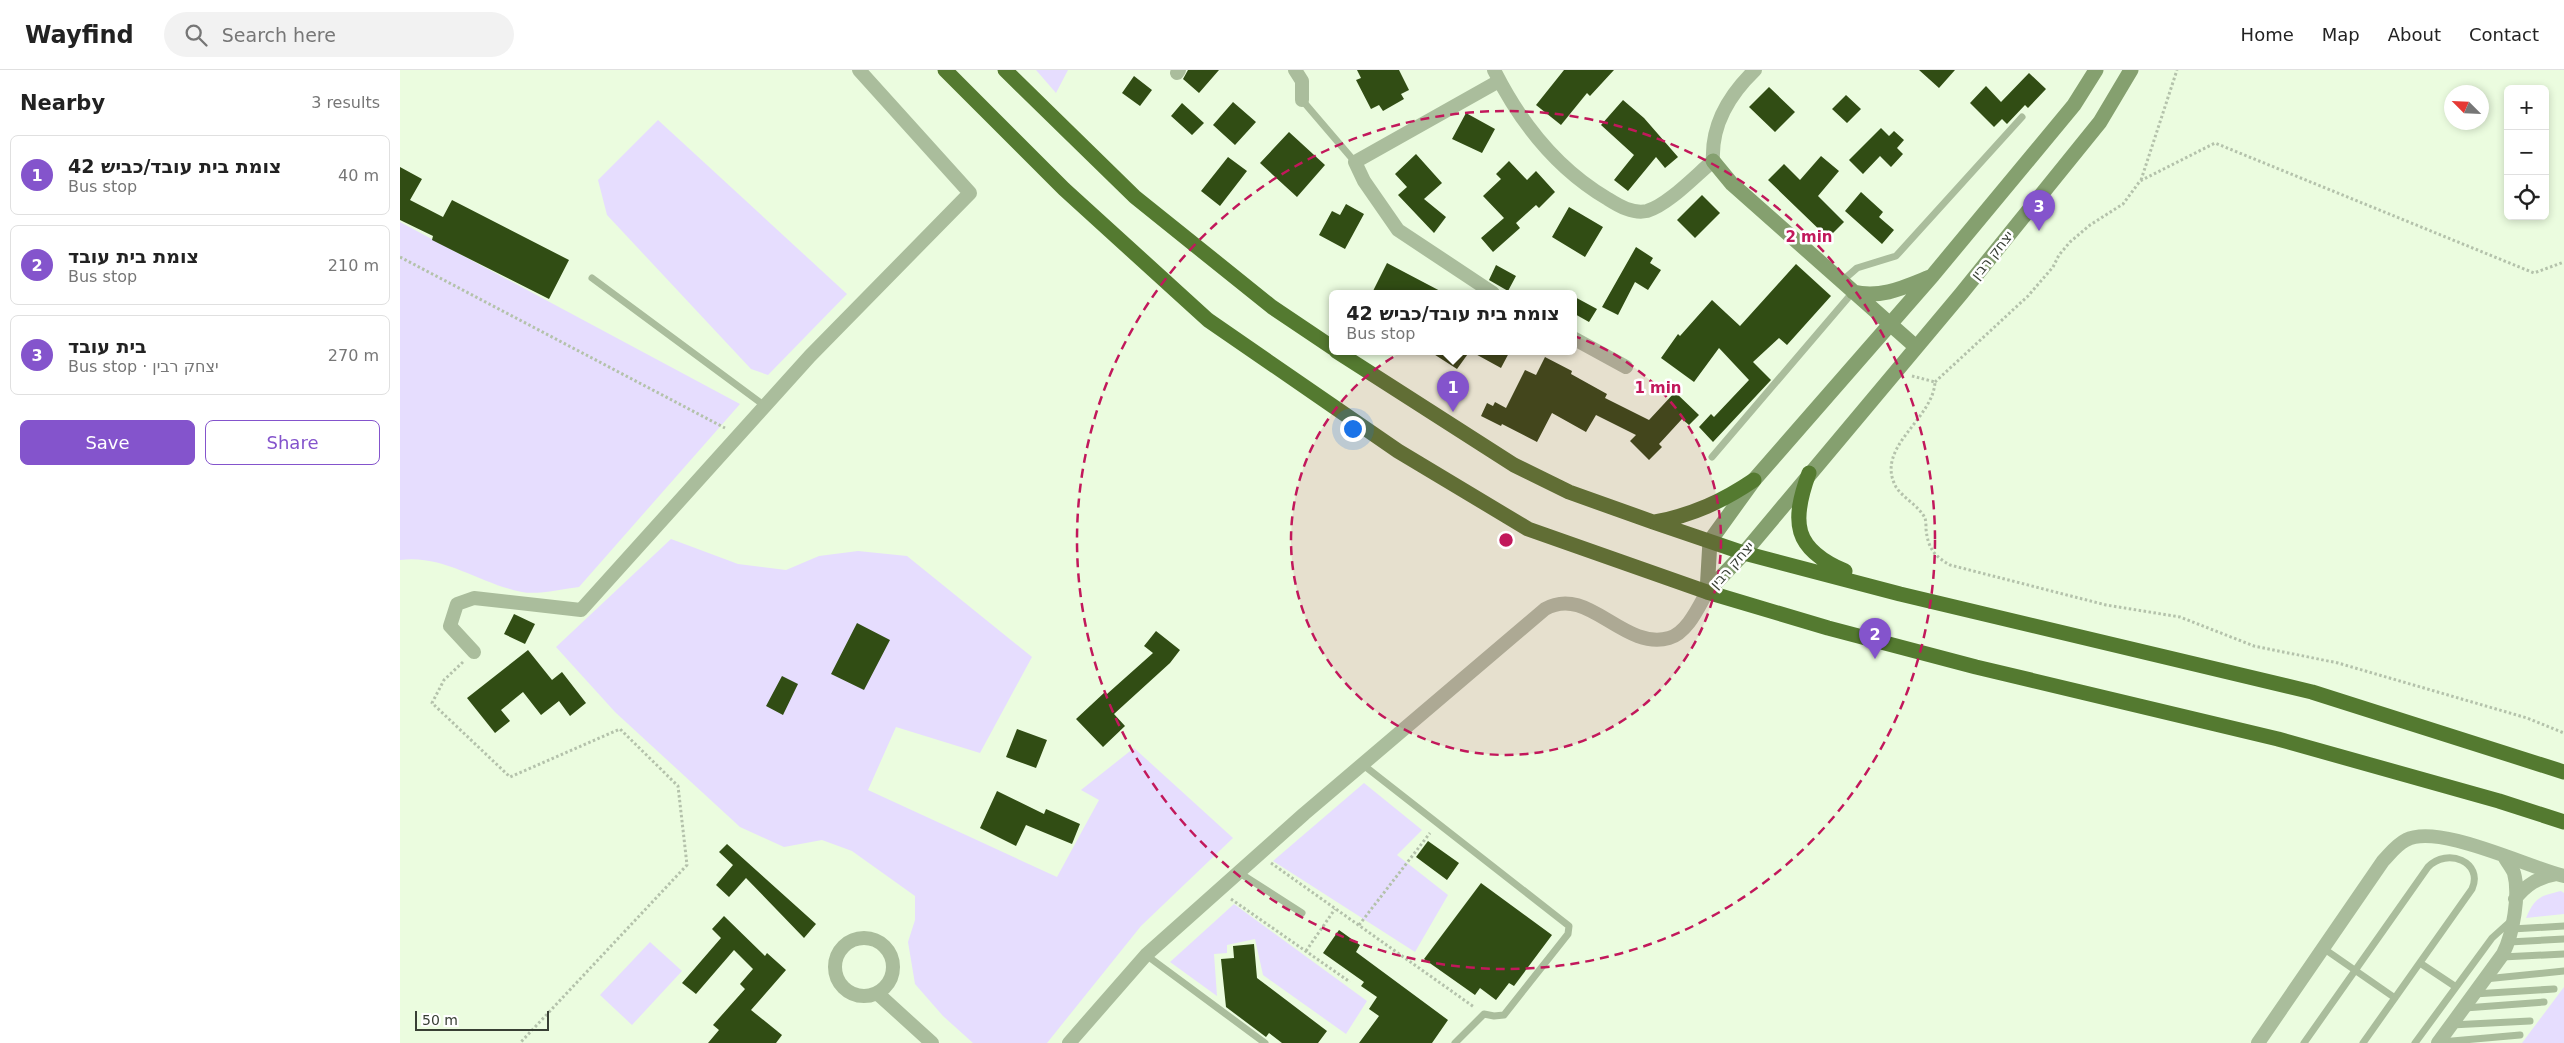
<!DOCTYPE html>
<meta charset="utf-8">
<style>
:root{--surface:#fff;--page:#f2f2f2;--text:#222;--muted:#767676;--line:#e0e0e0;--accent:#8454cc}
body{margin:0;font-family:"DejaVu Sans","Noto Sans Hebrew",sans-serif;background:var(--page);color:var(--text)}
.controls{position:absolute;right:15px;top:15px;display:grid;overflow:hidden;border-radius:8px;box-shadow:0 2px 8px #0003}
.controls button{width:45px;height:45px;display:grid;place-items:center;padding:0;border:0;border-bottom:1px solid var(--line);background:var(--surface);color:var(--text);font:25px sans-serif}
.compass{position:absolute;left:2044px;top:15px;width:45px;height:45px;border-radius:50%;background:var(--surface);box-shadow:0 2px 8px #0003;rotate:294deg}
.scale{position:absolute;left:15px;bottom:12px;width:134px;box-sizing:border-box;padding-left:5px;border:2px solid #383f34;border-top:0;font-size:14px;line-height:18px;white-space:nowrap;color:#383f34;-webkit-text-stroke:4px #fff;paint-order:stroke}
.you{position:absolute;left:952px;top:358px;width:18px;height:18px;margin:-12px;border:4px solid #fff;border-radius:50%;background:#1a73e8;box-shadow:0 0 0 8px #1a73e833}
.badge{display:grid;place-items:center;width:32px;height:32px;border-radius:50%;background:var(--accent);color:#fff;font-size:16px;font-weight:700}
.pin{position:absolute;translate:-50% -41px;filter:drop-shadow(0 1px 2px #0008)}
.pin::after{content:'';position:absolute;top:26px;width:18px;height:15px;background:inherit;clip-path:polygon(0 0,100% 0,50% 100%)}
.popup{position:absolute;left:929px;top:220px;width:248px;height:65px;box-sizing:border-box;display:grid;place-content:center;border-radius:8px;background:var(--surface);filter:drop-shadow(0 1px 4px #0005);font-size:16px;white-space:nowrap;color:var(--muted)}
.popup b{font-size:19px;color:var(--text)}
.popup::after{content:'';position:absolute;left:50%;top:100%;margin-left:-10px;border:10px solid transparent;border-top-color:var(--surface)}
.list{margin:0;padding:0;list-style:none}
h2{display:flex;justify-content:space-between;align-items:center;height:65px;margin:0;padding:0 20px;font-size:21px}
h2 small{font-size:16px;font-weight:400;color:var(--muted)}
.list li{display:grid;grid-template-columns:32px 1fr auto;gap:15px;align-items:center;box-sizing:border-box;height:80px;margin:0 10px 10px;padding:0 10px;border:1px solid var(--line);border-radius:8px}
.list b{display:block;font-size:19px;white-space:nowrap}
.list p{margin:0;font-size:16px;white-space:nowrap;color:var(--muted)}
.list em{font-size:16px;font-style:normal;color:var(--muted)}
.actions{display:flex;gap:10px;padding:15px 20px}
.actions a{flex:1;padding:11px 0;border:1px solid var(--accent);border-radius:8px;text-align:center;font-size:18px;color:var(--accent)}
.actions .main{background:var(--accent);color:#fff}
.icon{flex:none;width:28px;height:28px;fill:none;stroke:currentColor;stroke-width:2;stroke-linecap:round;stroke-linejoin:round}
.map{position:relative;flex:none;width:2164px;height:973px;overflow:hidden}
header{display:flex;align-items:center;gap:30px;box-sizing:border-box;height:70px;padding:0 25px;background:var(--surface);border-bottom:1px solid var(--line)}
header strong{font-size:24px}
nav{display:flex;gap:28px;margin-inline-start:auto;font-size:18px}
.search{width:350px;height:45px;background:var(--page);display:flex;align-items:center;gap:12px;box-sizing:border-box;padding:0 18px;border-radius:28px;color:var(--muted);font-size:19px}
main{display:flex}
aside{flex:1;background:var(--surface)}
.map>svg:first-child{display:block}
</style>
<header>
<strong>Wayfind</strong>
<div class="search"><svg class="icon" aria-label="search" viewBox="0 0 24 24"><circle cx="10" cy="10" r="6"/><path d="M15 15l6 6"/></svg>Search here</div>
<nav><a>Home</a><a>Map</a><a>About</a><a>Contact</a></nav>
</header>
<main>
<aside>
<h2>Nearby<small>3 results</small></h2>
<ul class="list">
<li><span class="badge">1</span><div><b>צומת בית עובד/כביש 42</b><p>Bus stop</p></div><em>40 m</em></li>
<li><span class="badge">2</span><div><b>צומת בית עובד</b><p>Bus stop</p></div><em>210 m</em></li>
<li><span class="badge">3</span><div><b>בית עובד</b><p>Bus stop · יצחק רבין</p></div><em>270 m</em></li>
</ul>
<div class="actions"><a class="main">Save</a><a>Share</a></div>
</aside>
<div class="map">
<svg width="2164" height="973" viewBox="0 0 2164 973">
<rect width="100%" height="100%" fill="#ebfcdf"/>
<path fill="#e6ddfe" d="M636,0H668L656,23Z
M258,50L447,224L368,305L351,299L207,145L198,110Z
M0,152L340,334L179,517C163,519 137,525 122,522C80,514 44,484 0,490Z
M271,469L338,494L386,500L419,486L458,481L507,486L632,587L580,683L496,657L468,720L657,807L699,730L681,720L734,678L833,768L741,856L647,973H573L543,946L515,914L508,872L515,850V826L452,781L422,770L384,777L340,757L215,642L156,577Z
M964,713L1022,760L997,785L1048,825L1015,882L873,791Z
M2161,821L2164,823V844L2126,848C2135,827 2140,826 2161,821Z
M834,834L967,931L946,964L863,905L855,869L827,875V883L814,884L817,926L770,892Z
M250,872L282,901L232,955L200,925Z
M2164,917V973H2122Z"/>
<path fill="#314d14" d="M788,0H819L799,23L783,9Z
M957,0H999L1009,20L1001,24L1004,29L983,41L979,35L971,39L956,10L961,8Z
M1164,0H1214L1190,26L1187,23L1161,55L1136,35Z
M1519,0H1555L1539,18Z
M1629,3L1646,19L1628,38L1625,35L1607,54L1602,49L1594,57L1570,33L1586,16L1601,32Z
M734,6L752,20L740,36L722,23Z
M1369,17L1395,42L1375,62L1349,37Z
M1446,25L1461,39L1447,53L1432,39Z
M1223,30L1244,48L1278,87L1265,98L1256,87L1228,121L1214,110L1234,85L1201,55Z
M833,32L856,52L835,75L813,55Z
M782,33L804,53L792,65L771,46Z
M1066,43L1095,59L1082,83L1052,69Z
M1481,58L1489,66L1494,61L1504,70L1497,78L1503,84L1491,97L1480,86L1463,104L1449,90Z
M889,62L925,95L897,127L860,93Z
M1016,84L1042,113L1024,129L1046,147L1034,163L998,125L1007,117L995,104Z
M1421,86L1439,101L1418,126L1444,152L1428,168L1368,110L1384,94L1400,110Z
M828,87L847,101L820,136L801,121Z
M1109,91L1127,110L1136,101L1155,122L1139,138L1136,135L1116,153L1120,158L1093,182L1081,168L1104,148L1083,126L1101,109L1096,104Z
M0,97L22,109L10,130L43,147L52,130L169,190L149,229L32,170L33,166L0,150Z
M1461,122L1483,142L1479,147L1494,160L1482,174L1445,141Z
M1302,125L1320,143L1295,168L1277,150Z
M946,134L964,144L945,179L919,165L932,141L940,145Z
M1169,137L1203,157L1185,187L1152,167Z
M1236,177L1253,188L1250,193L1261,200L1248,220L1235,212L1218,245L1202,237Z
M987,193L1044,223H972Z
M1396,194L1431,226L1387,275L1379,268L1353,292L1371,310L1313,372L1299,357L1311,344L1314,347L1349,310L1319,278L1294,312L1261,288L1278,264L1280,266L1312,230L1340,256Z
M1096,195L1116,206L1108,221L1089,210Z
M1173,226L1197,239L1189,252L1173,243Z
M1029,281H1070L1057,299Z
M1070,281H1110L1101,298Z
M1145,287L1172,301L1171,304L1207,324L1205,328L1249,350L1275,322L1299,345L1289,355L1282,349L1259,374L1262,377L1249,390L1230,371L1236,365L1196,345L1186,362L1152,343L1137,372L1102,354L1101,356L1081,346L1087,333L1093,336L1095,332L1106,338L1125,300L1136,305Z
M114,544L135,554L125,574L104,564Z
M457,553L490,570L464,620L431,604Z
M756,561L780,580L770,593L714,644L725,656L703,677L676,649L705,622L707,624L753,583L744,576Z
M128,580L152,610L162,602L186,633L170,646L159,631L141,645L123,622L101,640L110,651L95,663L67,628Z
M382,606L398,614L383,645L366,636Z
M617,659L647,670L636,698L606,687Z
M597,721L644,744L646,739L680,754L672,774L626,755L616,776L580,758Z
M1028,771L1059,793L1047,810L1016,787Z
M327,774L416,854L404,868L346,808L329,827L316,815L333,795L319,782Z
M1081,813L1152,865L1114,916L1109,913L1096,930L1080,918L1075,925L1024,889Z
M324,846L365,886L367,883L386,900L351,940L382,965L376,973H308L319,960L313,955L345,919L340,914L353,899L334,880L296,924L282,913L321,868L312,859Z
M939,860L960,875L956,882L1048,950L1032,973H959L979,946L969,939L977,927L961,916L964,912L923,883Z
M854,874L857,908L927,961L918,973H882L869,963L866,967L826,937L821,889L834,888L833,876Z"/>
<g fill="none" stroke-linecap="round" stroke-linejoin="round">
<path stroke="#b4c2ab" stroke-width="3" stroke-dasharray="2.5 2.5" stroke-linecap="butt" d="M1741,110L1777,0
M0,187L325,358
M1512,306L1535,312C1533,350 1474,377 1496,417C1503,428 1519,436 1525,448C1526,451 1526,456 1526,459C1528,478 1534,486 1550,495L1706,535L1780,547L1854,576L1938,593L2127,648L2164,663
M1535,312L1628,226L1653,197L1659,185L1670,172L1690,155L1723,134L1740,111L1815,73L2134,203L2164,192
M63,592L44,610L32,633L110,707L220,659L278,716L287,795L120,973
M871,793L1074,937
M831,829L950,912
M959,855L1030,763
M906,881L935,839"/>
<path stroke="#aabd9c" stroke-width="7" d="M902,30L955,92
M192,208L365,336
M1442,211L1457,198L1496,186L1622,47
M1312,387L1453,222
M962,694L1169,856L1168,864L1104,945L1094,946L1084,944L1055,973
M838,802L902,843
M2112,859L2164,856
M2109,872L2164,869
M1923,878L1995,928
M746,885L865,973
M2102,887L2164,884
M2020,893L2056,917
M2085,909L2164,901
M2074,924L2154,919
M2065,938L2144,932
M2051,955L2130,951
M2041,972L2120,965
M1904,973L2028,797C2047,777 2084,792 2072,819L1963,973
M2015,973L2092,868L2112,850"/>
<path stroke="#aabd9c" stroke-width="14" d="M895,0L902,11V30
M1094,0C1120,52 1157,99 1208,129C1219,136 1233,144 1247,141C1268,135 1296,105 1313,91C1311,54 1329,25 1355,0
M777,3L779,0
M1093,223L998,160L964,111L955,92L1099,11
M1173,268L1226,297
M74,582L50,556L57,534L74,528L181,540L410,286L570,123L459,0
M2115,829C2126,815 2138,807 2156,804
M435 897a29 29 0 1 1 58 0a29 29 0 1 1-58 0Z
M477,923L532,973
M669,973L746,885L904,744L1145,539C1188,514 1223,581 1269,568C1287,563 1298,538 1307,522
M1858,973L1983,791C1990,784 1996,775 2006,770C2038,753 2127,797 2164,806
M2038,973L2103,884C2113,864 2120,825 2114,803C2112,798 2107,792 2104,786"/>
<path stroke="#85a06f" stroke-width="15" d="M1313,91L1332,114L1516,277
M1453,222C1481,229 1505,217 1530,207
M1307,522L1344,483L1561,224L1700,52L1731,0
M1307,522L1310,471L1354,410L1533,205L1674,35L1696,0"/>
<path stroke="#547a30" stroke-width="15" d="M545,0L664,119L808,250L998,381L1128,459L1307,522L1428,558L1576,597L1878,669L2099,731L2164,752
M605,0L735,127L872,237L933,278
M936,281L1114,395L1169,422L1253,452L1344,483L1500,524L1912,622L2164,702
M1409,403C1391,452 1393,479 1445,501
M1255,452C1293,445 1323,431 1354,410"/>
</g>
<circle cx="1106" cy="470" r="215" fill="#c2185b" fill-opacity=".12"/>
<g fill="none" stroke="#c2185b" stroke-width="2.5" stroke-dasharray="9 6">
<circle cx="1106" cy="470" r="215"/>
<circle cx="1106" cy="470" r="429"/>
</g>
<g text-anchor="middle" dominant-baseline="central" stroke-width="5" stroke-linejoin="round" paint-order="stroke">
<g font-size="14" fill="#383f34" stroke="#fff">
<text transform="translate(1592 185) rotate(-51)">יצחק רבין</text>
<text transform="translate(1332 495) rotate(-48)">יצחק רבין</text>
</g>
</g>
<circle cx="1106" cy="470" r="8" fill="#c2185b" stroke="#fff" stroke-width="2.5"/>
<g font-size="15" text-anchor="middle" font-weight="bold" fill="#c2185b" stroke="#fff" stroke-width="5" stroke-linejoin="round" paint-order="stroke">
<text x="1409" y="172">2 min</text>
<text x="1258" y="323">1 min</text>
</g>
</svg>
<div class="controls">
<button>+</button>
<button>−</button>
<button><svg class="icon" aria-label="locate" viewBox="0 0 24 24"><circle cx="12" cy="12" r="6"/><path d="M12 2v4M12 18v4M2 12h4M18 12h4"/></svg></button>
</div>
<svg class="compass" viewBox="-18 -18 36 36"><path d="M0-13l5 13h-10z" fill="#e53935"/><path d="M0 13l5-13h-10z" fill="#767676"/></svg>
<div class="scale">50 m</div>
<div class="you"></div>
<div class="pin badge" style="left:1053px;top:342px">1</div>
<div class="popup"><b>צומת בית עובד/כביש 42</b>Bus stop</div>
<div class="pin badge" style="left:1475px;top:589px">2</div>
<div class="pin badge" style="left:1639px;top:161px">3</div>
</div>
</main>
